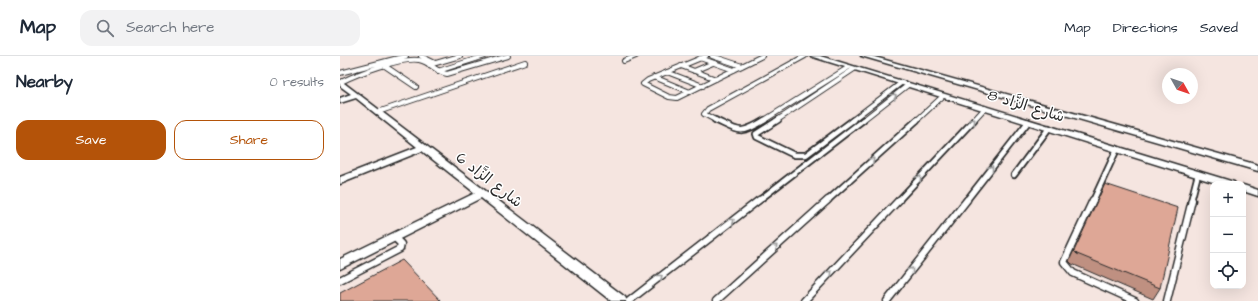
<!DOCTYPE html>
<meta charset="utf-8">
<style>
:root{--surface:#fff;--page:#f2f2f3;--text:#1f2937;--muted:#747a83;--line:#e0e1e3;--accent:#b45309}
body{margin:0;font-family:"Architects Daughter","Playpen Sans Arabic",sans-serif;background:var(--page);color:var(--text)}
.controls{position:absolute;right:12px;bottom:12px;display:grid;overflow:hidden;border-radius:8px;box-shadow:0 4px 16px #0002}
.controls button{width:36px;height:36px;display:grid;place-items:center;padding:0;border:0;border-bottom:1px solid var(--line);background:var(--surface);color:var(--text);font:20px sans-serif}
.compass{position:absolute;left:822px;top:12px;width:36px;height:36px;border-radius:50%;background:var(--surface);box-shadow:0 4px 16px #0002;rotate:130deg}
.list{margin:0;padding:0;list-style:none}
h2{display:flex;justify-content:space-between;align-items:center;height:52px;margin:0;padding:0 16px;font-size:17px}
h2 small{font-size:13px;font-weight:400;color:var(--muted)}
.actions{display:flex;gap:8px;padding:12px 16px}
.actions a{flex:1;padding:9px 0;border:1px solid var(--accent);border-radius:12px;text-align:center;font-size:14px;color:var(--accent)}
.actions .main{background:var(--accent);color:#fff}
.icon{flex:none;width:22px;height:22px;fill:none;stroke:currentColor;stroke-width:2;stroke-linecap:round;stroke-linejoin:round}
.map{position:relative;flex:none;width:918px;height:245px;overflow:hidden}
header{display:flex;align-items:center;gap:24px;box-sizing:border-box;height:56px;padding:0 20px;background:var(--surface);border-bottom:1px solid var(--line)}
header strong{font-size:19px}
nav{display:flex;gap:22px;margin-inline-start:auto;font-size:14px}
.search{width:280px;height:36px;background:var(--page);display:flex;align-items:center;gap:10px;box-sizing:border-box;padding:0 14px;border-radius:12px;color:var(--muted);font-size:15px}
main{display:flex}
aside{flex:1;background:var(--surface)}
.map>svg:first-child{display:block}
</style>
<header>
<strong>Map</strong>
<div class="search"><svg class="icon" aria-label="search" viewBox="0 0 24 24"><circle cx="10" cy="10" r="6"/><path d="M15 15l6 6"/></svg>Search here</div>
<nav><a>Map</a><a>Directions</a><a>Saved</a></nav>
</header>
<main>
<aside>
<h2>Nearby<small>0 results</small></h2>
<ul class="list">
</ul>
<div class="actions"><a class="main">Save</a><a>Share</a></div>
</aside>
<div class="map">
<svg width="918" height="245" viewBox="0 0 918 245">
<rect width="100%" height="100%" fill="#f5e5e0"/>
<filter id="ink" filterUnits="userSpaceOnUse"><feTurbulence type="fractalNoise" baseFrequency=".025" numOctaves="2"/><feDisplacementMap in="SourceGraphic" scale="8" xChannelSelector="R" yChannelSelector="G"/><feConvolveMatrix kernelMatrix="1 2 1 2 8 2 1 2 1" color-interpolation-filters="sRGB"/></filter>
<g filter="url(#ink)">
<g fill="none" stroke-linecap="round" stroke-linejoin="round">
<g stroke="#2b2b2b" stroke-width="6">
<path id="service-far2" d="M81,0L95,7
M366,0L308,24L303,28L329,41L337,42L422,0
M372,0L402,10
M360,2L394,14
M284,5L296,0
M89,9L120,0
M45,10L76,31
M341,10L376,23
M98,15L145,0
M354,15L373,7
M327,16L363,30
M0,17L66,0
M314,21L350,36
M1,26C17,18 61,1 79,4C90,6 96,16 107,18L168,0
M38,56L185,6
M377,65L364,58L368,53L465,0
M423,65L509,11
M436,65L514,13
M511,65L561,27
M522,65L568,29
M576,65L603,40
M633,65L645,52"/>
</g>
<g stroke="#2b2b2b" stroke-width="8">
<path id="service-far1" d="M375,64C401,76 400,79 425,64
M438,64L416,78L417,81L454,99H466L513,64
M674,119L709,72
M418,145L523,64
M487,145L577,64
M558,145L634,64
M626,145L688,66
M753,145L777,93
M851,145L858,118"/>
</g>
<g stroke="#2b2b2b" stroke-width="9">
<path id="service" d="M753,144L724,206L733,217L795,245
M0,224L60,193L61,188L54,181
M289,245L419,144
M376,245L488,144
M464,245L559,144
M547,245L627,144
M827,245L852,144"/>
</g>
<g stroke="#2b2b2b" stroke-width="3">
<path id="minor" d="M470,0H480L894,126L895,128H879Z
M521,0H531L918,109V115Z
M0,24L285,241L287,245H271L141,142L0,213V203L135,137L82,95L0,128V121L77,91L16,42L0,47V42L11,38L0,30Z
M903,129L918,134V140L903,135Z"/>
</g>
<use href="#service-far2" stroke="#fff" stroke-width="4"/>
<use href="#service-far1" stroke="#fff" stroke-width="4.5"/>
<use href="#service" stroke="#fff" stroke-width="6"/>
<use href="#minor" fill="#fff" fill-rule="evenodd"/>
</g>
<path fill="#bf9081" stroke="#2b2b2b" d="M765,128L820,232L813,243L732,208L729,205Z"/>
<path fill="#dea796" stroke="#2b2b2b" d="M765,128L838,152L820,232L737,198L734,195Z
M62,204L101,245H0V237Z"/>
<defs><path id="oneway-chevron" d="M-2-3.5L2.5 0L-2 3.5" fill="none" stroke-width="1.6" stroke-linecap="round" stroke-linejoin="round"/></defs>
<g stroke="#a0a0a0">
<use href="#oneway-chevron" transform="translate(554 40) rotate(-38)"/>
<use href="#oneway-chevron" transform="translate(633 65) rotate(-47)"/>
<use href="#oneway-chevron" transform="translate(532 104) rotate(-42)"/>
<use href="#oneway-chevron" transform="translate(651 112) rotate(-52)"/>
<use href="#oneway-chevron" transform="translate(579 122) rotate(-47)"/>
<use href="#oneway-chevron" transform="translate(392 165) rotate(-38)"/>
<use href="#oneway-chevron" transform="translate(435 191) rotate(-42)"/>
<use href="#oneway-chevron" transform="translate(571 214) rotate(-52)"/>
<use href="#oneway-chevron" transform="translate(490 217) rotate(-47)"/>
<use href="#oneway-chevron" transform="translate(320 221) rotate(-38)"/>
</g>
</g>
<g text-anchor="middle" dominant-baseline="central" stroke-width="3" stroke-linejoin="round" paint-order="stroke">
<g font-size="15" fill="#2b2b2b" stroke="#fff">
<text transform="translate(686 50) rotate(17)">شارع الزَّاد 8</text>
<text transform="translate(149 124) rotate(38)">شارع الزَّاد 6</text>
</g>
</g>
</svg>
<div class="controls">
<button>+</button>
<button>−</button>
<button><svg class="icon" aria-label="locate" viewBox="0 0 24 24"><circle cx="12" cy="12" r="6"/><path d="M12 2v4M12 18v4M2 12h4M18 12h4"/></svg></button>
</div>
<svg class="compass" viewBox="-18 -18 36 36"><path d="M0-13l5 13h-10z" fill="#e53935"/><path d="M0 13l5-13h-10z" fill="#747a83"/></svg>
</div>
</main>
